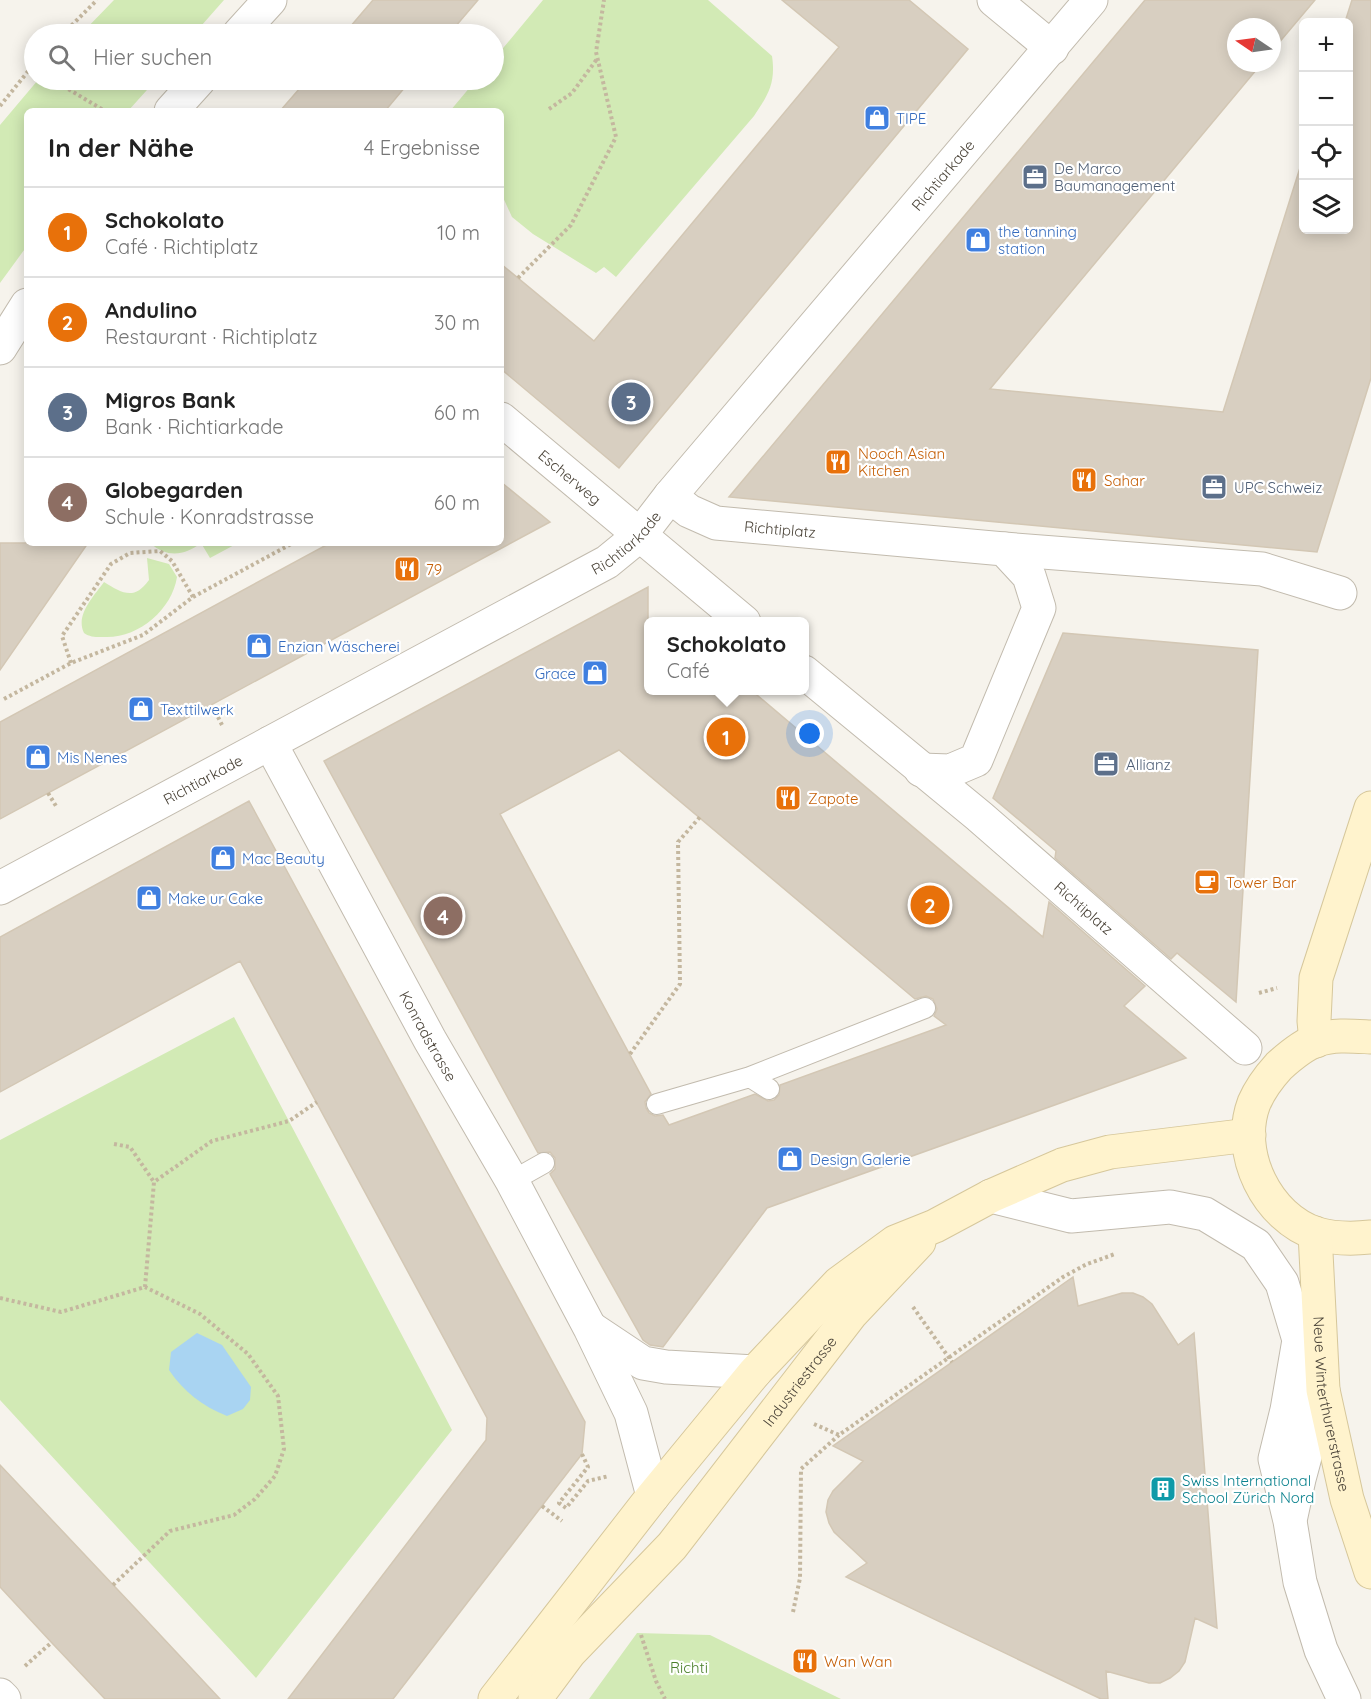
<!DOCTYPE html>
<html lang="de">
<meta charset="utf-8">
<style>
:root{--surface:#fff;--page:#f6f6f6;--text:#222;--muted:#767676;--line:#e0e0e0;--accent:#db2777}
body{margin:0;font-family:Quicksand,sans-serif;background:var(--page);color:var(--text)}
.controls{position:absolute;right:18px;top:18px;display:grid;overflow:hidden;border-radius:9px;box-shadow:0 3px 15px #0003}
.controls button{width:54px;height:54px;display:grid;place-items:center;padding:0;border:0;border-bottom:2px solid var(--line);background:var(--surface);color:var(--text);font:30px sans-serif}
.compass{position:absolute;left:1227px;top:18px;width:54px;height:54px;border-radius:50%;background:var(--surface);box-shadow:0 3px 15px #0003;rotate:283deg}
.you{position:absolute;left:810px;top:734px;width:21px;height:21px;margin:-15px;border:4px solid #fff;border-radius:50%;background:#1a73e8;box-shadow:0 0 0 9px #1a73e833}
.badge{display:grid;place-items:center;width:39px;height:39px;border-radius:50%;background:var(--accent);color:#fff;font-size:20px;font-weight:700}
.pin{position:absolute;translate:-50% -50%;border:3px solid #fff;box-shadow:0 2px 6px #0006}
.popup{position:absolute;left:644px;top:617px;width:165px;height:78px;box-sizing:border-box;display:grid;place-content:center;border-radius:9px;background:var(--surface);filter:drop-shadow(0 2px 4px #0005);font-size:20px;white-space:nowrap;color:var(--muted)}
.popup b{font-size:22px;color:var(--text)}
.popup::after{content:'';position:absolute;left:50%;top:100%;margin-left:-12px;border:12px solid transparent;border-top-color:var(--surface)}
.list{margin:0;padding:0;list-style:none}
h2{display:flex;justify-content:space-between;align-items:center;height:78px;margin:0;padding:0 24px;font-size:26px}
h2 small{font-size:20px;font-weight:400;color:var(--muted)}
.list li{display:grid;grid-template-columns:39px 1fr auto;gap:18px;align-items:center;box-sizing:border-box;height:90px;padding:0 24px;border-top:2px solid var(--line)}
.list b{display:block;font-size:22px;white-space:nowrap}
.list p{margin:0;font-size:20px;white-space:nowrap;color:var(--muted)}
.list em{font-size:20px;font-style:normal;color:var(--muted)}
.icon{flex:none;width:33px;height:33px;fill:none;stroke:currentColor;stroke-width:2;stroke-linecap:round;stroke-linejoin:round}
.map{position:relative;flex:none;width:1371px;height:1699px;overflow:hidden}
.search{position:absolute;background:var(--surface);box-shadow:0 3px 15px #0003;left:24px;top:24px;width:480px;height:66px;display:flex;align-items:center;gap:15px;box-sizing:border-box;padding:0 21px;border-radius:33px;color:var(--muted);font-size:22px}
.panel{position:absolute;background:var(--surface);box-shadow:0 3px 15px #0003;left:24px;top:108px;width:480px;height:438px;border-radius:9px}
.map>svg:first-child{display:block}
</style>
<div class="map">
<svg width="1371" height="1699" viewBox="0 0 1371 1699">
<rect width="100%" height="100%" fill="#f6f3ec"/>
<path fill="#d2eab5" d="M114,0H224L194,34H81Z
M543,0H708L772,56C776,83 768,95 754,116L616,277L604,267L596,273L533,234L512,217L501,193V111H450L476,80H494V59Z
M38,80H156L128,111H27V246L0,283V125Z
M150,543H238L210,558L201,543C184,556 167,558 150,543Z
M147,558L169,564L177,577C172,609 140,637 107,637C99,637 91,638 84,633C75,615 94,596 104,582C122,593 134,601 149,580Z
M234,1017L452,1430L256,1678L0,1400V1140Z
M637,1633L710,1635L841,1699H589Z"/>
<path fill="#a9d4f2" d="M197,1333L222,1345L251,1387L250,1400L243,1409L227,1416C202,1406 184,1392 169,1370L171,1352Z"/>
<path fill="#d8cfc1" stroke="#d3c7b4" stroke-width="1.5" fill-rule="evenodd" d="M373,0H478L449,34H344Z
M782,0H909L968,49L619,468L501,369V264L594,341L839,47Z
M1145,0H1315L1272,51V27H1236V63H1262L990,389L1223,412L1304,155V230H1348V22H1345L1352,0H1371V378L1317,552L729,497Z
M307,80H411L385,111H280Z
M501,482L550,522L0,819V722L330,543H501Z
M0,543H88L0,670Z
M648,587V690H751L1043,937L1049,902L1145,986L1124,1006L1186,1058L767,1208L663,1347L650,1345L643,1340L550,1174L555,1169V1158L550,1152L538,1153L324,761ZM619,750L915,999L926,996L933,999L937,1009L934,1016L946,1025L780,1085L779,1095L774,1100L768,1101L755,1094L669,1125L663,1115L655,1116L649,1113L646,1108L645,1102L651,1094L500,814Z
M1063,633L1258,650L1236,1002L1177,953L1171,959L1055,858L1056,851L993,798Z
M249,801L585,1422L582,1454L393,1699H288L486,1440L487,1418L240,961L0,1092V937Z
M1073,1277L1078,1306L1122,1293H1133L1143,1297L1152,1304L1178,1345L1194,1333L1217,1628L1195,1618L1185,1662L1179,1671L1170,1678L1160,1683H1149L1106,1671L1108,1699H1101L846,1577L867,1563L834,1532L829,1523L826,1512L828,1500L833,1491L863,1461L833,1446Z
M0,1465L134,1607L220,1699H105L52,1643L0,1587Z"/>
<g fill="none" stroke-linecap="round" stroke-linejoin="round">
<g stroke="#c2bbae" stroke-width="22">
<path id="lane" d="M750,1077L925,1008
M657,1104L750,1077L769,1089
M512,1181L544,1163"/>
</g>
<g stroke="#c2bbae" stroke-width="35">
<g id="street">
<path d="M994,0L1052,48"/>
<path d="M239,34L270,0"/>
<path d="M171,111L199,80"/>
<path d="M0,348L27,305"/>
<path id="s1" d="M501,419L744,622"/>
<path id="s2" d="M670,496L689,511L716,523L1004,549L1029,576L1039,608L976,760L950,771L921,770"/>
<path d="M1004,549L1262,569L1340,593"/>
<path id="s3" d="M804,672L979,816L1245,1048"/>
<path id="s4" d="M270,743L430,1040L512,1181L590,1328L631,1413L653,1496"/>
<path id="s5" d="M0,888L607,562L640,535L670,496L1091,0"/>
<path d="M991,1196L1071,1216L1170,1207L1205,1214L1256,1245L1282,1283L1299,1340L1287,1410L1275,1459L1290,1521L1300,1582L1321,1650L1344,1699"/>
<path d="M592,1329L643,1363L666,1367L755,1372"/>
<path d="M1291,1516L1299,1479L1323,1390"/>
<path d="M0,1695L4,1699"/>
</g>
</g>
<g stroke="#d6c79b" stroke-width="35">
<g id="secondary">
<path d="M1371,1037C1353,1036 1334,1034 1317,1040C1303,1045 1290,1056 1279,1066C1269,1077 1260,1089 1254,1103C1235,1153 1267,1218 1317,1234C1335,1239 1352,1239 1371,1237"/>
<path d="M1316,1041L1314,1021L1316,978L1371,808"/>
<path id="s6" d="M1315,1233L1323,1390L1347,1499L1371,1572"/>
<path d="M495,1699L653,1496L755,1372L839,1283L895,1242L935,1226L991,1196L1062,1165L1110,1152L1249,1135"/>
<path id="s7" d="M535,1699L570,1652L672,1546L851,1314L919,1242"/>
</g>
</g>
<path stroke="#c4b79f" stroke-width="4" stroke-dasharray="3 3" stroke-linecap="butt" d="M63,34L97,0
M53,80L105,111
M0,106L34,64
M549,109L572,93L597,59
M518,278L571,225L616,137L596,52L604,0
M71,663L62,636L111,564L130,553L160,551L172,561L193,597
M4,699L71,663L143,635L193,597L293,543
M218,717L222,725
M48,793L56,806
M1259,993L1277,988
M630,1054L680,984L678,842L700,817
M114,1144L130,1147L154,1182
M0,1298L61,1312L145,1287L154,1182L212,1141L289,1121L317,1102
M913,1307L952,1362
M814,1424L839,1435L1063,1277L1087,1264L1115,1254
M582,1454L588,1467L559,1503L566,1508L588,1481L609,1476
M542,1506L562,1521
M113,1585L170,1531L234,1515L255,1499L275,1476L284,1449L278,1396L248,1354L200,1314L145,1287
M793,1612L800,1578L801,1469L839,1435
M641,1635L656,1681L665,1699
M25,1666L51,1643"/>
<use href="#lane" stroke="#fff" stroke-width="20"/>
<use href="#street" stroke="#fff" stroke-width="33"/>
<use href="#secondary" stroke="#fff3cd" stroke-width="33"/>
</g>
<defs>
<g id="shop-square" transform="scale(1.35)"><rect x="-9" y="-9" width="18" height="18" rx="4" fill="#3f7fe0" stroke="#fff"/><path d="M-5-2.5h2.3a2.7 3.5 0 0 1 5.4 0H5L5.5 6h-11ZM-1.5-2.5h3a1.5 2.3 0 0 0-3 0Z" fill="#fff"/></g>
<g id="office-square" transform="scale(1.35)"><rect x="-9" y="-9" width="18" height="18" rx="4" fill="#5c6f8a" stroke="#fff"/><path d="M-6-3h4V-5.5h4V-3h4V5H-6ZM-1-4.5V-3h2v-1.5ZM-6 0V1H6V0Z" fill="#fff"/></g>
<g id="restaurant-square" transform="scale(1.35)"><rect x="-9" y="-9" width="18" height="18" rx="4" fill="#e8710a" stroke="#fff"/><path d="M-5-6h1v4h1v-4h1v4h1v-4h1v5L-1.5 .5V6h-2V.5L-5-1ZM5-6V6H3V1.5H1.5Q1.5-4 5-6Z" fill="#fff"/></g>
<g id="cafe-square" transform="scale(1.35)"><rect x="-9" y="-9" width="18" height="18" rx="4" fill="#e8710a" stroke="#fff"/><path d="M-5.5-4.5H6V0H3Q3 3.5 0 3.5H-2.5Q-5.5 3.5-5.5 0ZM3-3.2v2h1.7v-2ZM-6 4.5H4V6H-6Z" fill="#fff"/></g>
<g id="building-square" transform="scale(1.35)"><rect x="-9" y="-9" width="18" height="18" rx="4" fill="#0f9aa8" stroke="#fff"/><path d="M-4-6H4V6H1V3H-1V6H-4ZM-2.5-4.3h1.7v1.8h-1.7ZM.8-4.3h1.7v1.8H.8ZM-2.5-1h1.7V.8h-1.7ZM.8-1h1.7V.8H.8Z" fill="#fff"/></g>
</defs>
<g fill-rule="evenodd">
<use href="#shop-square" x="877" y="118"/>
<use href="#office-square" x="1035" y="177"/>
<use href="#shop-square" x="978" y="240"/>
<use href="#restaurant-square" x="838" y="462"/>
<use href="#restaurant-square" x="1084" y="480"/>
<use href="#office-square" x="1214" y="487"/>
<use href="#restaurant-square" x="407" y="569"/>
<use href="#shop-square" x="259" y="646"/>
<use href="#shop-square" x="595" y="673"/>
<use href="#shop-square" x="141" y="709"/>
<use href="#shop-square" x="38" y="757"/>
<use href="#office-square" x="1106" y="764"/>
<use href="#restaurant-square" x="788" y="798"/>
<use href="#shop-square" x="223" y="858"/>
<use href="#cafe-square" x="1207" y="882"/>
<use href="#shop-square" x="149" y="898"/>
<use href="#shop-square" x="790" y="1159"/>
<use href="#building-square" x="1163" y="1489"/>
<use href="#restaurant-square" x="805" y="1661"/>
</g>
<g text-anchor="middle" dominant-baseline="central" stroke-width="4.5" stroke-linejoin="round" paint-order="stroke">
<g font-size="15" fill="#366cbe" stroke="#fff" text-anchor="start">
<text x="896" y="118">TIPE</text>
<text x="998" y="231">the tanning<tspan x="998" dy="17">station</tspan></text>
<text x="278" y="646">Enzian Wäscherei</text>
<text x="576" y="673" text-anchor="end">Grace</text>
<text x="160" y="709">Texttilwerk</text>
<text x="57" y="757">Mis Nenes</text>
<text x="242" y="858">Mac Beauty</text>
<text x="168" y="898">Make ur Cake</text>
<text x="810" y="1159">Design Galerie</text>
</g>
<g font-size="15" fill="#4e5e75" stroke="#fff" text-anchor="start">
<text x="1054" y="168">De Marco<tspan x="1054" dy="17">Baumanagement</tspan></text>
<text x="1234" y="487">UPC Schweiz</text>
<text x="1126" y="764">Allianz</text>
</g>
<g font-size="15" fill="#4b4439" stroke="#fff">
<text stroke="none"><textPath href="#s5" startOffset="1202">Richtiarkade</textPath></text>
<text stroke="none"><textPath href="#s1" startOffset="90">Escherweg</textPath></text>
<text stroke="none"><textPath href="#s2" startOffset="118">Richtiplatz</textPath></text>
<text stroke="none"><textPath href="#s5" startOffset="716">Richtiarkade</textPath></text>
<text stroke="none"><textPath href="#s5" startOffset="230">Richtiarkade</textPath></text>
<text stroke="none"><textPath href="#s3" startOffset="366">Richtiplatz</textPath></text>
<text stroke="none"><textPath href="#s4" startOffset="333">Konradstrasse</textPath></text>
<text stroke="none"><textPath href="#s7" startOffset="414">Industriestrasse</textPath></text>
<text stroke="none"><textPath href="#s6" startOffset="172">Neue Winterthurerstrasse</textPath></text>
</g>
<g font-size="15" fill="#c56008" stroke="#fff" text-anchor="start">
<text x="858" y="453">Nooch Asian<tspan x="858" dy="17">Kitchen</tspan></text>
<text x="1104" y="480">Sahar</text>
<text x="426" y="569">79</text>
<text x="808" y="798">Zapote</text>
<text x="1226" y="882">Tower Bar</text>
<text x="824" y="1661">Wan Wan</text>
</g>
<g font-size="15" fill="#0d838f" stroke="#fff" text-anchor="start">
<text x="1182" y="1480">Swiss International<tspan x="1182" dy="17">School Zürich Nord</tspan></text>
</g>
<g font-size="15" fill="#4a7f2a" stroke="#fff">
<text x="689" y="1667">Richti</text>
</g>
</g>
</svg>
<div class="controls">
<button>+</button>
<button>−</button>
<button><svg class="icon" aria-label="locate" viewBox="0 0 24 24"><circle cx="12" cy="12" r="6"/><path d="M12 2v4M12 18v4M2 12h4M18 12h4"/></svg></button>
<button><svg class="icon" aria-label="layers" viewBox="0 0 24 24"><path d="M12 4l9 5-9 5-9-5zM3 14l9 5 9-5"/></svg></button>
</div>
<svg class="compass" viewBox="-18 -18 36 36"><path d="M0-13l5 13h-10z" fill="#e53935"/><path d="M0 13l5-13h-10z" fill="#767676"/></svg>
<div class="you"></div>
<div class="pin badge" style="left:726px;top:737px;background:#e8710a">1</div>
<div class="popup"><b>Schokolato</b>Café</div>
<div class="pin badge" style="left:930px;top:905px;background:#e8710a">2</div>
<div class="pin badge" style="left:631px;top:402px;background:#5c6f8a">3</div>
<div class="pin badge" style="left:443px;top:916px;background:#8d6e63">4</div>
<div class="search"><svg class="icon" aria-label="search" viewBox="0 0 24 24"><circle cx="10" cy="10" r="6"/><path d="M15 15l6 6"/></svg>Hier suchen</div>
<section class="panel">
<h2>In der Nähe<small>4 Ergebnisse</small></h2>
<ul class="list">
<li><span class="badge" style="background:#e8710a">1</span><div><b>Schokolato</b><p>Café · Richtiplatz</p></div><em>10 m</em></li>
<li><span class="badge" style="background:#e8710a">2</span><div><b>Andulino</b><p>Restaurant · Richtiplatz</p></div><em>30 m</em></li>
<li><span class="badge" style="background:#5c6f8a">3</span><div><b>Migros Bank</b><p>Bank · Richtiarkade</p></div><em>60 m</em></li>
<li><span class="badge" style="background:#8d6e63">4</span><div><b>Globegarden</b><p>Schule · Konradstrasse</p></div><em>60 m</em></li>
</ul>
</section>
</div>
